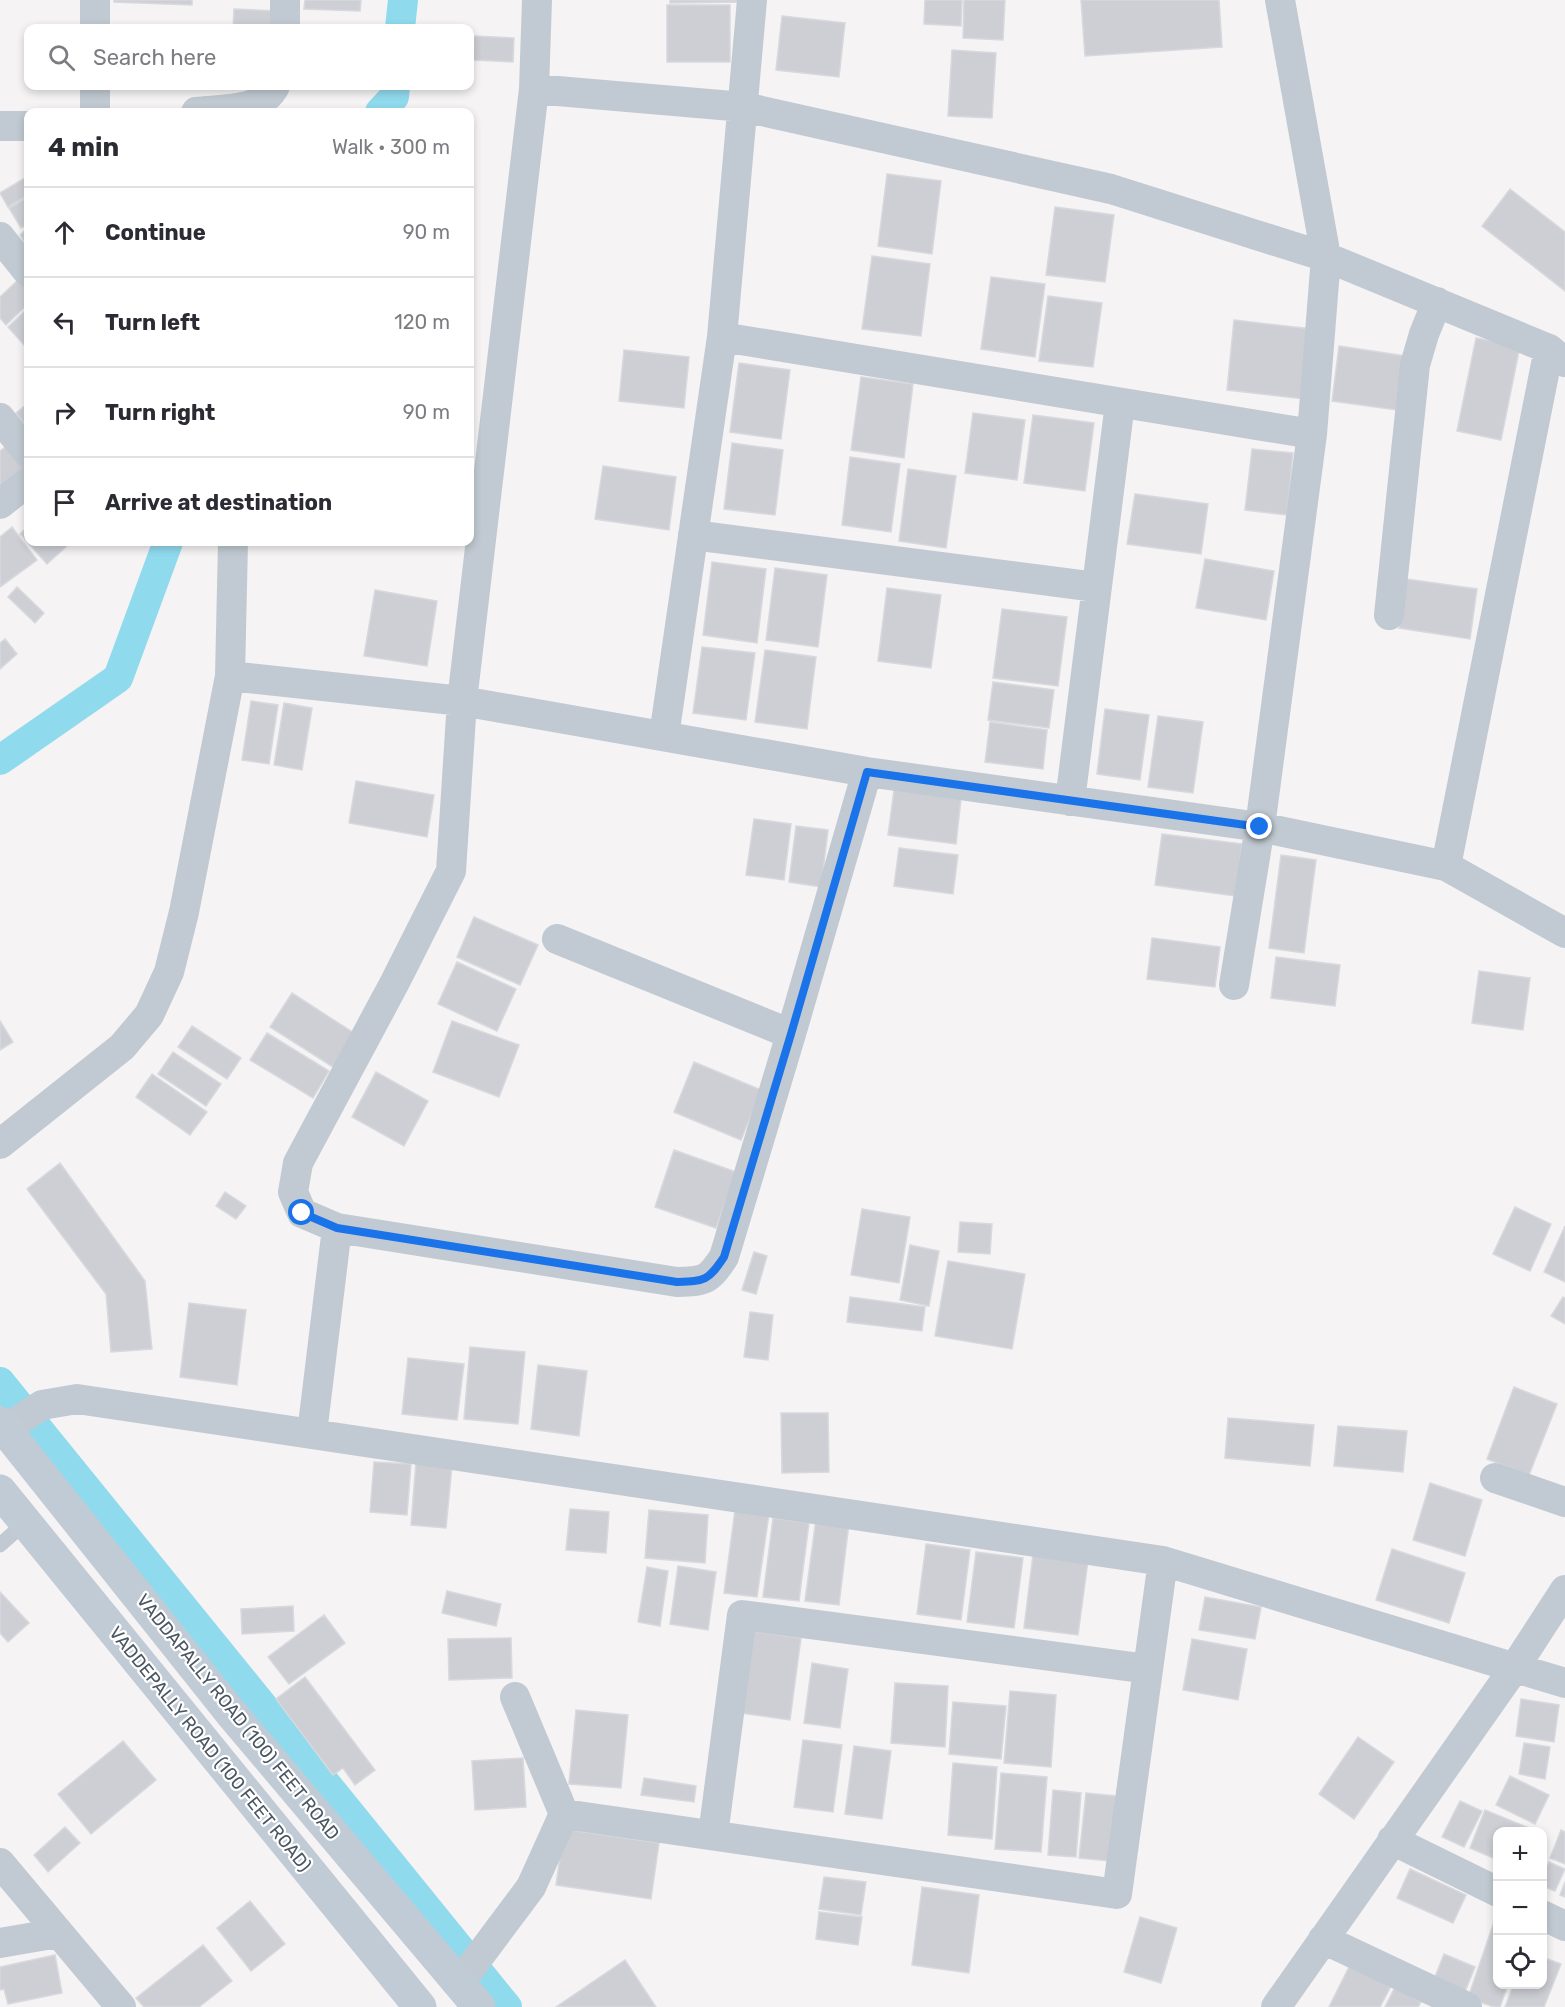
<!DOCTYPE html>
<meta charset="utf-8">
<style>
:root{--surface:#fff;--page:#f7f7f7;--text:#2b2b33;--muted:#7c7c81;--line:#e1e1e2}
body{margin:0;font-family:Rubik,sans-serif;background:var(--page);color:var(--text)}
.controls{position:absolute;right:18px;bottom:18px;display:grid;overflow:hidden;border-radius:12px;box-shadow:0 3px 9px #0003}
.controls button{width:54px;height:54px;display:grid;place-items:center;padding:0;border:0;border-bottom:2px solid var(--line);background:var(--surface);color:var(--text);font:30px sans-serif}
.stop{position:absolute;width:18px;height:18px;margin:-14px;border:4px solid #1a73e8;border-radius:50%;background:#fff}
.stop.end{background:#1a73e8;border-color:#fff;box-shadow:0 2px 6px #0008}
.list{margin:0;padding:0;list-style:none}
h2{display:flex;justify-content:space-between;align-items:center;height:78px;margin:0;padding:0 24px;font-size:26px}
h2 small{font-size:20px;font-weight:400;color:var(--muted)}
.list li{display:grid;grid-template-columns:39px 1fr auto;gap:18px;align-items:center;box-sizing:border-box;height:90px;padding:0 24px;border-top:2px solid var(--line)}
.list b{display:block;font-size:22px;white-space:nowrap}
.list em{font-size:20px;font-style:normal;color:var(--muted)}
.icon{flex:none;width:33px;height:33px;fill:none;stroke:currentColor;stroke-width:2;stroke-linecap:round;stroke-linejoin:round}
.map{position:relative;flex:none;width:1565px;height:2007px;overflow:hidden}
.search{position:absolute;background:var(--surface);box-shadow:0 3px 9px #0003;left:24px;top:24px;width:450px;height:66px;display:flex;align-items:center;gap:15px;box-sizing:border-box;padding:0 21px;border-radius:12px;color:var(--muted);font-size:22px}
.panel{position:absolute;background:var(--surface);box-shadow:0 3px 9px #0003;left:24px;top:108px;width:450px;height:438px;border-radius:12px}
.map>svg:first-child{display:block}
</style>
<div class="map">
<svg width="1565" height="2007" viewBox="0 0 1565 2007">
<rect width="100%" height="100%" fill="#f5f3f3"/>
<g fill="none" stroke-linecap="round" stroke-linejoin="round">
<path stroke="#90daee" stroke-width="30" d="M400,28L403,0
M380,112L394,97L395,86
M0,760L118,678L168,542
M0,1382L507,2007"/>
</g>
<path fill="#cdcfd5" stroke="#d7d9de" stroke-width="1.5" d="M114,0H192V5L114,2Z
M305,0H361L360,11L304,9Z
M670,0H746V2L670,3Z
M925,0H962L961,26L924,24Z
M964,0H1005L1003,40L963,38Z
M1081,0H1219L1222,47L1085,56Z
M667,5H730V62H667Z
M234,9L277,11L276,28H233Z
M782,16L845,23L839,77L776,70Z
M474,36L514,38L513,62L473,60Z
M952,50L996,53L992,118L948,116Z
M887,174L941,181L932,254L878,246Z
M28,176V195L8,207L0,193Z
M1510,189L1565,232V291L1482,226Z
M28,197V224L21,228L9,208Z
M1055,207L1114,215L1105,282L1046,275Z
M28,228V248L20,235Z
M872,256L930,264L921,336L862,329Z
M991,277L1045,284L1035,357L981,349Z
M19,279L28,289V304L6,325L0,318V297Z
M1048,296L1102,303L1093,367L1039,361Z
M28,308V341L24,345L8,327Z
M1234,320L1312,329L1304,399L1227,390Z
M1476,338L1520,346L1501,440L1457,431Z
M1339,346L1405,356L1397,410L1332,401Z
M624,350L689,357L684,408L619,401Z
M739,363L790,370L781,439L730,432Z
M861,377L913,384L904,458L851,450Z
M28,403V428L16,413Z
M973,413L1025,420L1017,480L965,473Z
M1033,415L1094,423L1085,491L1024,483Z
M732,443L783,450L775,515L724,509Z
M8,445L28,470L0,497V451Z
M1252,449L1293,453L1287,515L1245,510Z
M850,457L900,464L891,532L842,525Z
M603,466L676,477L669,530L595,519Z
M908,469L956,476L946,548L899,541Z
M1135,494L1208,504L1201,554L1127,544Z
M28,526V542H65L68,545L47,564L20,534Z
M12,527L37,560L0,587V537Z
M1205,559L1274,571L1266,620L1196,608Z
M712,562L766,569L757,643L703,635Z
M775,568L827,575L818,647L766,640Z
M1406,579L1477,589L1470,639L1399,628Z
M17,587L44,613L35,623L8,597Z
M887,588L941,595L931,668L878,661Z
M375,590L437,601L427,666L364,656Z
M1002,609L1067,617L1058,686L993,678Z
M5,639L17,654L0,669V643Z
M702,647L755,653L746,720L693,713Z
M765,650L816,657L807,729L755,722Z
M993,682L1054,690L1049,728L988,720Z
M251,701L278,705L269,764L242,760Z
M284,703L312,708L302,770L274,765Z
M1105,709L1149,715L1140,780L1097,774Z
M1158,716L1203,722L1193,793L1148,787Z
M990,722L1047,730L1043,769L985,762Z
M356,781L434,795L427,837L349,823Z
M894,790L961,799L956,844L888,835Z
M754,819L791,824L784,880L746,875Z
M796,826L828,830L821,887L789,882Z
M1162,834L1242,844L1235,896L1155,885Z
M899,848L958,855L953,894L894,886Z
M1281,855L1316,860L1304,953L1269,948Z
M474,917L538,945L520,985L457,957Z
M1152,938L1220,947L1215,987L1147,979Z
M1276,957L1340,965L1335,1006L1271,998Z
M457,962L516,989L497,1031L438,1004Z
M1479,971L1530,978L1523,1030L1472,1023Z
M292,993L357,1035L336,1069L270,1027Z
M0,1021L13,1042L0,1050Z
M452,1021L519,1045L499,1097L433,1072Z
M192,1026L241,1058L227,1079L178,1047Z
M267,1033L329,1071L313,1098L250,1060Z
M173,1052L221,1084L206,1106L158,1074Z
M694,1062L761,1090L741,1140L674,1112Z
M376,1072L428,1101L404,1146L352,1117Z
M152,1074L207,1112L190,1135L136,1097Z
M674,1150L736,1172L716,1228L655,1207Z
M60,1163L145,1281L152,1349L111,1352L106,1294L27,1189Z
M225,1192L246,1206L236,1219L216,1206Z
M1515,1207L1551,1224L1530,1271L1493,1254Z
M862,1209L910,1217L899,1283L851,1275Z
M960,1222L992,1224L990,1254L958,1252Z
M1565,1226V1282L1544,1272Z
M910,1245L939,1251L929,1306L900,1300Z
M754,1252L767,1256L756,1294L742,1290Z
M948,1261L1025,1274L1012,1349L935,1336Z
M850,1297L925,1307L922,1331L847,1322Z
M1563,1297L1565,1298V1324L1551,1316Z
M189,1303L246,1310L237,1385L180,1377Z
M750,1312L773,1315L768,1360L744,1357Z
M470,1347L525,1352L518,1424L464,1419Z
M408,1358L464,1364L457,1420L402,1414Z
M538,1365L587,1371L579,1436L531,1429Z
M1514,1387L1557,1404L1529,1475L1487,1459Z
M781,1413H828L829,1472L782,1473Z
M1228,1418L1314,1425L1310,1466L1225,1458Z
M1338,1426L1407,1431L1403,1472L1334,1466Z
M374,1462L411,1464L407,1515L370,1512Z
M416,1462L452,1465L446,1528L411,1525Z
M1430,1483L1482,1500L1465,1556L1413,1540Z
M570,1509L609,1512L606,1553L566,1550Z
M649,1510L708,1515L705,1563L645,1558Z
M735,1510L769,1514L757,1597L724,1593Z
M773,1518L809,1523L799,1601L763,1597Z
M816,1519L849,1523L839,1605L805,1601Z
M926,1544L970,1550L961,1620L917,1614Z
M1392,1549L1465,1573L1449,1623L1376,1600Z
M976,1552L1023,1558L1014,1628L967,1622Z
M1033,1554L1088,1561L1078,1635L1024,1628Z
M678,1566L716,1572L708,1630L670,1624Z
M647,1567L668,1571L660,1626L638,1622Z
M447,1591L501,1604L496,1626L442,1613Z
M0,1592L29,1623L8,1642L0,1633Z
M1205,1597L1261,1607L1255,1639L1199,1630Z
M293,1606L294,1631L242,1634L241,1609Z
M324,1615L345,1643L289,1684L268,1657Z
M752,1631L801,1638L790,1720L741,1713Z
M511,1638L512,1678L449,1680L448,1639Z
M1192,1639L1247,1649L1238,1700L1183,1690Z
M812,1663L848,1669L840,1728L804,1723Z
M305,1677L375,1770L355,1785L343,1768L333,1775L276,1699Z
M895,1683L948,1686L945,1747L891,1743Z
M1010,1691L1056,1695L1051,1767L1004,1763Z
M1521,1699L1559,1705L1554,1742L1516,1736Z
M953,1702L1006,1706L1001,1759L949,1754Z
M576,1710L628,1715L621,1788L569,1784Z
M1358,1737L1394,1762L1354,1819L1319,1794Z
M803,1740L842,1745L833,1812L794,1807Z
M123,1741L156,1780L91,1834L58,1794Z
M1524,1743L1550,1747L1545,1779L1519,1774Z
M854,1746L891,1751L882,1819L845,1814Z
M523,1758L526,1807L475,1810L472,1761Z
M953,1763L997,1767L992,1839L948,1835Z
M1001,1773L1047,1777L1041,1852L995,1849Z
M1510,1776L1549,1795L1535,1824L1496,1805Z
M644,1778L696,1786L694,1802L641,1795Z
M1053,1790L1081,1793L1076,1857L1048,1855Z
M1086,1793L1116,1796L1110,1861L1079,1858Z
M1460,1801L1482,1811L1464,1847L1442,1837Z
M1485,1810L1529,1828L1528,1832H1498V1860L1470,1848Z
M65,1827L80,1843L48,1872L34,1855Z
M564,1829L659,1843L651,1899L556,1885Z
M1561,1830L1565,1832V1864L1550,1858Z
M1549,1862L1565,1869L1555,1891L1542,1886V1878Z
M1410,1869L1466,1895L1453,1923L1397,1898Z
M824,1877L866,1882L861,1915L819,1909Z
M1565,1882V1897L1560,1895Z
M922,1887L979,1895L969,1973L912,1965Z
M250,1901L285,1944L251,1971L217,1928Z
M819,1912L862,1917L858,1945L816,1939Z
M1140,1917L1177,1928L1161,1983L1124,1972Z
M1494,1922L1498,1923V1984H1508L1500,2007H1494L1468,1998Z
M203,1945L232,1981L199,2007H144L136,1998Z
M1444,1954L1475,1967L1464,1994L1433,1982Z
M55,1955L62,1993L8,2004L4,1989L0,1990V1967Z
M1542,1957L1561,1964L1544,2007H1505L1514,1984H1542Z
M625,1960L656,2007H556Z
M1350,1965L1391,1986L1380,2007H1329Z
M1395,1987L1421,2002L1418,2007H1385Z"/>
<g fill="none" stroke-linecap="round" stroke-linejoin="round">
<path stroke="#c1cad2" stroke-width="15" d="M0,1545L26,1522"/>
<path stroke="#c1cad2" stroke-width="30" d="M95,0V28
M285,0V28
M537,0L534,89L462,701L451,871L395,982L298,1163L293,1192L302,1213L337,1228L677,1282C705,1281 708,1281 724,1257L791,1034L867,772
M95,86V112
M534,89L744,107L1111,189L1326,257L1549,349L1565,362
M196,112C222,109 262,112 275,86
M0,126H28
M0,237L28,272
M722,337L1312,434
M0,418L28,453
M0,504L28,482
M693,535L1096,587
M1389,615L1415,365L1424,334L1437,302
M230,676L462,701L867,772L1260,827L1446,866L1565,933
M664,736L722,337L752,0
M1070,801L1120,403
M1446,866L1549,349
M557,939L791,1034
M1234,985L1260,827L1312,434L1326,257L1280,0
M0,1144L122,1047L149,1015L169,972L184,912L230,676L233,542
M6,1429L42,1405L77,1399L1163,1561L1565,1683
M312,1433L337,1228
M1495,1478L1565,1502
M564,1814L1117,1894L1163,1561
M713,1835L742,1615L1148,1669
M1392,1840L1498,1892
M0,1863L121,2007
M1542,1915L1565,1926
M1323,1939L1467,2007
M0,1943L58,1933
M458,1979L469,1970L531,1887L564,1814L515,1697
M1276,2007L1515,1667L1565,1590"/>
<path stroke="#c1cbd6" stroke-width="33" d="M0,1423L231,1713L479,2007
M0,1491L420,2007"/>
</g>
<g fill="none" stroke-linecap="round" stroke-linejoin="round">
<path stroke="#1a73e8" stroke-width="8" d="M302,1213L337,1228L677,1282C705,1281 708,1281 724,1257L791,1034L867,772L1260,827"/>
</g>
<g text-anchor="middle" dominant-baseline="central" stroke-width="4.5" stroke-linejoin="round" paint-order="stroke">
<g font-size="18" fill="#4a5661" stroke="#fff">
<text transform="translate(238 1717) rotate(51)">VADDAPALLY ROAD (100) FEET ROAD</text>
<text transform="translate(210 1749) rotate(51)">VADDEPALLY ROAD (100 FEET ROAD)</text>
</g>
</g>
</svg>
<div class="controls">
<button>+</button>
<button>−</button>
<button><svg class="icon" aria-label="locate" viewBox="0 0 24 24"><circle cx="12" cy="12" r="6"/><path d="M12 2v4M12 18v4M2 12h4M18 12h4"/></svg></button>
</div>
<div class="stop" style="left:302px;top:1213px"></div>
<div class="stop end" style="left:1260px;top:827px"></div>
<div class="search"><svg class="icon" aria-label="search" viewBox="0 0 24 24"><circle cx="10" cy="10" r="6"/><path d="M15 15l6 6"/></svg>Search here</div>
<section class="panel">
<h2>4 min<small>Walk · 300 m</small></h2>
<ul class="list">
<li><svg class="icon" aria-label="ahead" viewBox="0 0 24 24"><path d="M12 20V5M6 11l6-6 6 6"/></svg><div><b>Continue</b></div><em>90 m</em></li>
<li><svg class="icon" aria-label="left" viewBox="0 0 24 24"><path d="M17 20v-9H6M10 6l-5 5 5 5"/></svg><div><b>Turn left</b></div><em>120 m</em></li>
<li><svg class="icon" aria-label="right" viewBox="0 0 24 24"><path d="M7 20v-9h11M14 6l5 5-5 5"/></svg><div><b>Turn right</b></div><em>90 m</em></li>
<li><svg class="icon" aria-label="arrive" viewBox="0 0 24 24"><path d="M6 21V4h12l-3 4 3 4H6"/></svg><div><b>Arrive at destination</b></div></li>
</ul>
</section>
</div>
